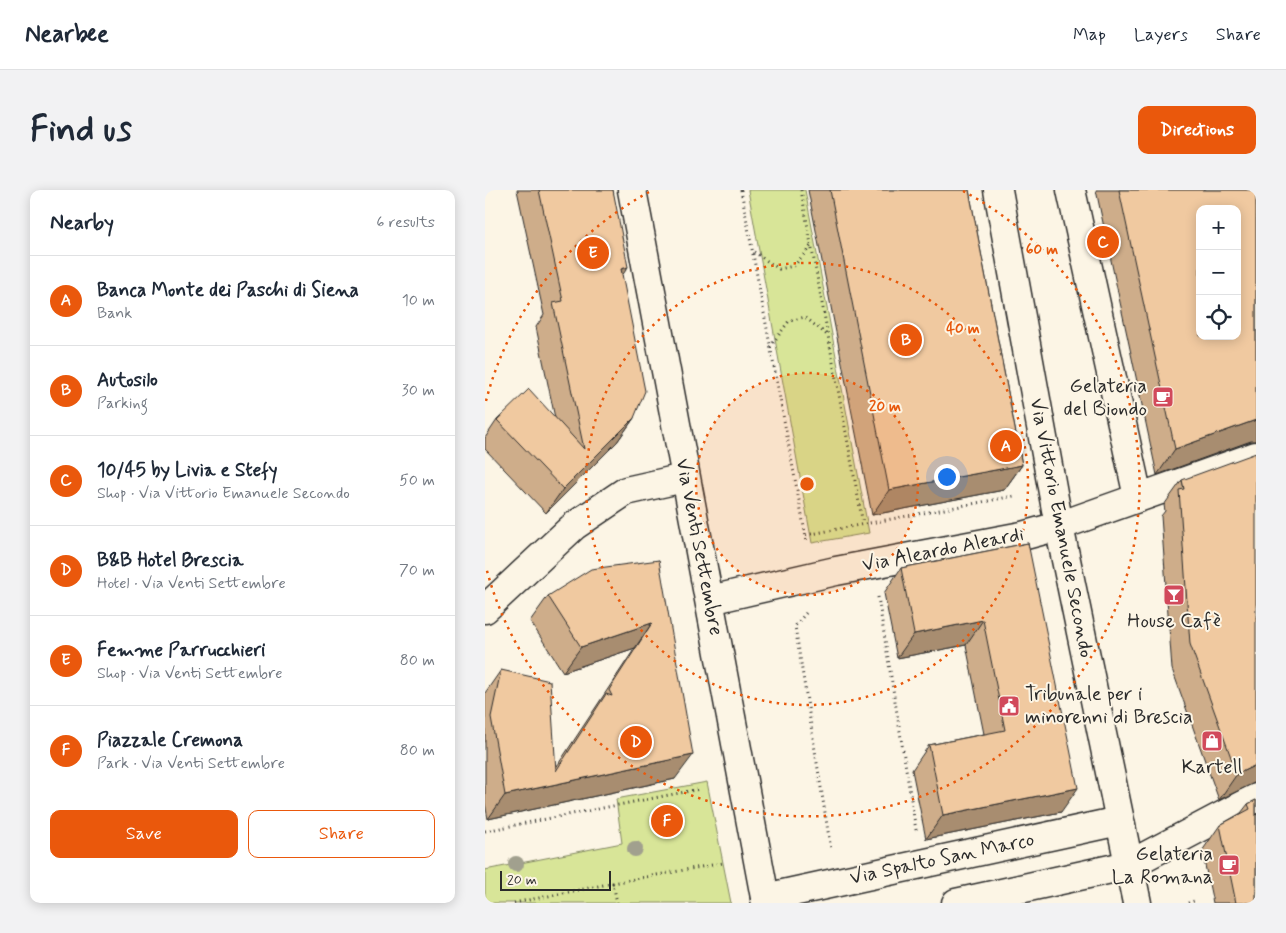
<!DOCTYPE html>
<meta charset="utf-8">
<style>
:root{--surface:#fff;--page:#f2f2f3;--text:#1f2937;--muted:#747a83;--line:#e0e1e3;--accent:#ea580c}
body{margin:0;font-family:Mynerve,sans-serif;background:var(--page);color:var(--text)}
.controls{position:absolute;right:15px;top:15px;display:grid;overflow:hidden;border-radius:10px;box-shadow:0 2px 12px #0003}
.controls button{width:45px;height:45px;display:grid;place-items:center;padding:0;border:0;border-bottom:1px solid var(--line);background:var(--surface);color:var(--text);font:25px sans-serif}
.scale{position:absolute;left:15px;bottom:12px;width:111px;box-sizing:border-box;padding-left:5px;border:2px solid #2b2b2b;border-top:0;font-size:14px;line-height:18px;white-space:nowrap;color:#2b2b2b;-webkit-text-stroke:4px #fcf5e5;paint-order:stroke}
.you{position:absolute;left:461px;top:286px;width:18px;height:18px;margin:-12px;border:4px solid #fff;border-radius:50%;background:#1a73e8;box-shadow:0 0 0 8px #1a73e833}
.badge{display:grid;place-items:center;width:32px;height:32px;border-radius:50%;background:var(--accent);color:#fff;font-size:16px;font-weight:700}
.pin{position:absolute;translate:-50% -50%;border:2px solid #fff;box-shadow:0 1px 5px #0006}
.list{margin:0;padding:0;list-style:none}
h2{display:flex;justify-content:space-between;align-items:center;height:65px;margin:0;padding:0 20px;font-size:21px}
h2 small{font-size:16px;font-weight:400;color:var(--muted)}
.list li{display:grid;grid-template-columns:32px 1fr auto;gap:15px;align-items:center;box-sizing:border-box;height:90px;padding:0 20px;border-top:1px solid var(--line)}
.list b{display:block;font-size:19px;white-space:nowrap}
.list p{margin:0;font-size:16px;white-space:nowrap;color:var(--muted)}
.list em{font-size:16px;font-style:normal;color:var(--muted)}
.actions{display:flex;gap:10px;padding:15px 20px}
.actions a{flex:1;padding:11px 0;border:1px solid var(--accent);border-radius:10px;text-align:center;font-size:18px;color:var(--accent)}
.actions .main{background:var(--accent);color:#fff}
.icon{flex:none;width:28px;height:28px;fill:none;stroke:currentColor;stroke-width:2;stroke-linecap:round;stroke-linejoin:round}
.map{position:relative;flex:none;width:771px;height:713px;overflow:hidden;border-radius:10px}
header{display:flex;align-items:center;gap:30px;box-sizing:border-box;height:70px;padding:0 25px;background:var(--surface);border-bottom:1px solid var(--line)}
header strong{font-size:24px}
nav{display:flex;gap:28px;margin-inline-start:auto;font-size:18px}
.intro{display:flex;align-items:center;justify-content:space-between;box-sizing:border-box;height:120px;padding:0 30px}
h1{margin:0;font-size:35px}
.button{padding:12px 22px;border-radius:10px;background:var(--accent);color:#fff;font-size:18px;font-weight:700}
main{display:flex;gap:30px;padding:0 30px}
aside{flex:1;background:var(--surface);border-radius:10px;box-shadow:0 2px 12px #0003}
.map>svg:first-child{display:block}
</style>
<header>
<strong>Nearbee</strong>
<nav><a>Map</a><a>Layers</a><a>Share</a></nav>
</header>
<div class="intro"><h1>Find us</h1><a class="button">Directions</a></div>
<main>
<aside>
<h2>Nearby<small>6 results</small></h2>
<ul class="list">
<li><span class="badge">A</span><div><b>Banca Monte dei Paschi di Siena</b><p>Bank</p></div><em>10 m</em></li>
<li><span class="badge">B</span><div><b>Autosilo</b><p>Parking</p></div><em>30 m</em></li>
<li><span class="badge">C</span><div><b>10/45 by Livia e Stefy</b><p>Shop · Via Vittorio Emanuele Secondo</p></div><em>50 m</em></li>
<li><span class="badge">D</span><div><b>B&amp;B Hotel Brescia</b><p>Hotel · Via Venti Settembre</p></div><em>70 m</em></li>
<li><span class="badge">E</span><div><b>Femme Parrucchieri</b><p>Shop · Via Venti Settembre</p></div><em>80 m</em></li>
<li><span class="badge">F</span><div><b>Piazzale Cremona</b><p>Park · Via Venti Settembre</p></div><em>80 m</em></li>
</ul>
<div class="actions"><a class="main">Save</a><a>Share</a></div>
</aside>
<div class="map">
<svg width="771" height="713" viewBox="0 0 771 713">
<rect width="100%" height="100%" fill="#fcf5e5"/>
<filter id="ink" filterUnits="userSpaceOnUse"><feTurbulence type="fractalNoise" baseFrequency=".02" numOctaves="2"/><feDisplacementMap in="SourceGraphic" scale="10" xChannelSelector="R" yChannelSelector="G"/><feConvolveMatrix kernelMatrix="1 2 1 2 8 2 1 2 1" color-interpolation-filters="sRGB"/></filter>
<g filter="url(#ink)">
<path fill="#d8e598" stroke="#828862" d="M263,0H320L384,343L327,353Z
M222,592L246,713H0V680L137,653L131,609Z"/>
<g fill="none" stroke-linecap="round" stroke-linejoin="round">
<g stroke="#2b2b2b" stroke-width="31">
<path id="street" d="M586,0L653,307
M225,410L351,381L537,346L574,336L771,266
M0,419L89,336L141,301L199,288
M280,708L634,631
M471,713L644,675L771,608"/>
</g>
<g stroke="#2b2b2b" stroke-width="31">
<path id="secondary" d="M147,0L281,713
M513,0L574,336L652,713"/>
</g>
<path stroke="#2b2b2b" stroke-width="3" stroke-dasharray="1 4" stroke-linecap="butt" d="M256,0L322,353
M316,0L378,334
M269,62L294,79L309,76L326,56
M285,157L304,131L320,127L342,145
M321,345L529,306
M393,407L431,640
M321,423L310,436L346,660
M0,641L215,599
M29,713L128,693
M132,713L128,693L238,673
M703,713L709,711L710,713"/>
<use href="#street" stroke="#fcf5e5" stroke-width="28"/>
<use href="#secondary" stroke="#fcf5e5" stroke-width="28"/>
</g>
<g fill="#a1a08e">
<circle cx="150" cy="659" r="8"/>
<circle cx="31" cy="674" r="8"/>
</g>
<path fill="#cead8a" stroke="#2b2b2b" d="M32,0H128L137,85L149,228L132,252L61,323L0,259V248L12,230L70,228L51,137L59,125Z
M323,0H484L537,275L519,300L387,325Z
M611,0H771V251H766L672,285Z
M697,290L771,592L734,610L687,479L676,326L680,321L679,315Z
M543,353L576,622L441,649L427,580L444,555L499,544L481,455L412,468L399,403L416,378Z
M174,370L190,589L3,629L0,613V503L16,480L70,579L150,458L78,482L45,431L63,406Z
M771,610V713H728L717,661L735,635L756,623L763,614Z"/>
<path fill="#a88d70" stroke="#2b2b2b" d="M143,77L126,102L136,79Z
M149,228L132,252L61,323L78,299Z
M771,230V251H766L672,285L690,259Z
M537,275L519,300L387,325L404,300Z
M498,430L481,455L412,468L429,444Z
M167,433L150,458L78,482L96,457Z
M208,565L190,589L3,629L20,605Z
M771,575V592L734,610L752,584Z
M593,598L576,622L441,649L458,625Z"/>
<path fill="#f0c9a0" stroke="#2b2b2b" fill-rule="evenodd" d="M54,0H128L143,77L136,79L160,201L149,228L78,299L12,230L44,199L99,259L68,113L78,111Z
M345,0H484L537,275L404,300Z
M634,0H771V230L690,259ZM715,19H752V146H715Z
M771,263V575L752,584L705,454L694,300L699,299L697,290Z
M543,353L593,598L458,625L444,555L520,540L498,430L429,444L416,378Z
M174,370L208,565L20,605L6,527L16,480L65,491L71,581L121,504L127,506L124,500L167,433L96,457L63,406L106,379Z
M771,610V713H751L735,635L765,619L763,614Z"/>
</g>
<circle cx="322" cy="294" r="111" fill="#e8590c" fill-opacity=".12"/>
<g fill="none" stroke="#e8590c" stroke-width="2.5" stroke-dasharray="2.5 5">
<circle cx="322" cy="294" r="111"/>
<circle cx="322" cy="294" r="221"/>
<path d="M1 211A332 332 0 0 1 166 1M478 1A332 332 0 1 1 1 377"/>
</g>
<defs>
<g id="cafe-square" transform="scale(1.125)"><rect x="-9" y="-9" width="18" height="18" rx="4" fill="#d1495b" stroke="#fcf5e5"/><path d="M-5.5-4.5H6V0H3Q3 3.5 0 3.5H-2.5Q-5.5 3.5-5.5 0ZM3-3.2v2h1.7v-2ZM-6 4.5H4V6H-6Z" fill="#fff"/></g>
<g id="bar-square" transform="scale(1.125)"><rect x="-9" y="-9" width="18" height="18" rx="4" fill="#d1495b" stroke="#fcf5e5"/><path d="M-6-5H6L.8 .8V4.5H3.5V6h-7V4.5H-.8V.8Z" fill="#fff"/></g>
<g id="civic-square" transform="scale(1.125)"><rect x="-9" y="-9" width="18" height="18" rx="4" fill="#d1495b" stroke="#fcf5e5"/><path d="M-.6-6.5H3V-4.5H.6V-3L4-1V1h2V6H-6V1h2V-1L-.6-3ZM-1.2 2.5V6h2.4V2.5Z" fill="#fff"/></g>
<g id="shop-square" transform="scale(1.125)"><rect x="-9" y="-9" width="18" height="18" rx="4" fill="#d1495b" stroke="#fcf5e5"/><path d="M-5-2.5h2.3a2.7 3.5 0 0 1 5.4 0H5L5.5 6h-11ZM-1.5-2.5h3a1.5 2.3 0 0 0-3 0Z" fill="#fff"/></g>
</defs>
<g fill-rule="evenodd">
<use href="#cafe-square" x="678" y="207"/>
<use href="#bar-square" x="689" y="405"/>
<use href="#civic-square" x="524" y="516"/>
<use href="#shop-square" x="727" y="551"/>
<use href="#cafe-square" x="744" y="675"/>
</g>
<g text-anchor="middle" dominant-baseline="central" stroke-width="4" stroke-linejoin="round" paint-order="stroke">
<g font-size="20" fill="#2b2b2b" stroke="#fcf5e5" text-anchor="end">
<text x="662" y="196">Gelateria<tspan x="662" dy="23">del Biondo</tspan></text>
<text x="689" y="431" text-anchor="middle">House Cafè</text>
<text x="540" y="504" text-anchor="start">Tribunale per i<tspan x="540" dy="23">minorenni di Brescia</tspan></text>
<text x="727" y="577" text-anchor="middle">Kartell</text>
<text x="728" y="664">Gelateria<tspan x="728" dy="23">La Romana</tspan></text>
</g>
<g font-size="20" fill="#2b2b2b" stroke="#fcf5e5">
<text transform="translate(576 338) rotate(79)">Via Vittorio Emanuele Secondo</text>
<text transform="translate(214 357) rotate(79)">Via Venti Settembre</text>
<text transform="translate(458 360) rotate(-11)">Via Aleardo Aleardi</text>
<text transform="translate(457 669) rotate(-12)">Via Spalto San Marco</text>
</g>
</g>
<circle cx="322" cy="294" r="8" fill="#e8590c" stroke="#fcf5e5" stroke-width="2.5"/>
<g font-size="15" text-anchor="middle" font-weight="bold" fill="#e8590c" stroke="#fcf5e5" stroke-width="4" stroke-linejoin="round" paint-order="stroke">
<text x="557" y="64">60 m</text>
<text x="478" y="143">40 m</text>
<text x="400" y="221">20 m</text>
</g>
</svg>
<div class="controls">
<button>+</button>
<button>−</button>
<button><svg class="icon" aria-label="locate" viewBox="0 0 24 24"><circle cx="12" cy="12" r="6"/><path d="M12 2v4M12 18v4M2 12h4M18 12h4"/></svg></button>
</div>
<div class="scale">20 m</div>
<div class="you"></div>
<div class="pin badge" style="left:521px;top:256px">A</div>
<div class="pin badge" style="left:421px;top:150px">B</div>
<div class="pin badge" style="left:618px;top:52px">C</div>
<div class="pin badge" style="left:151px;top:552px">D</div>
<div class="pin badge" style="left:108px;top:63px">E</div>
<div class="pin badge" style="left:182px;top:631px">F</div>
</div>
</main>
